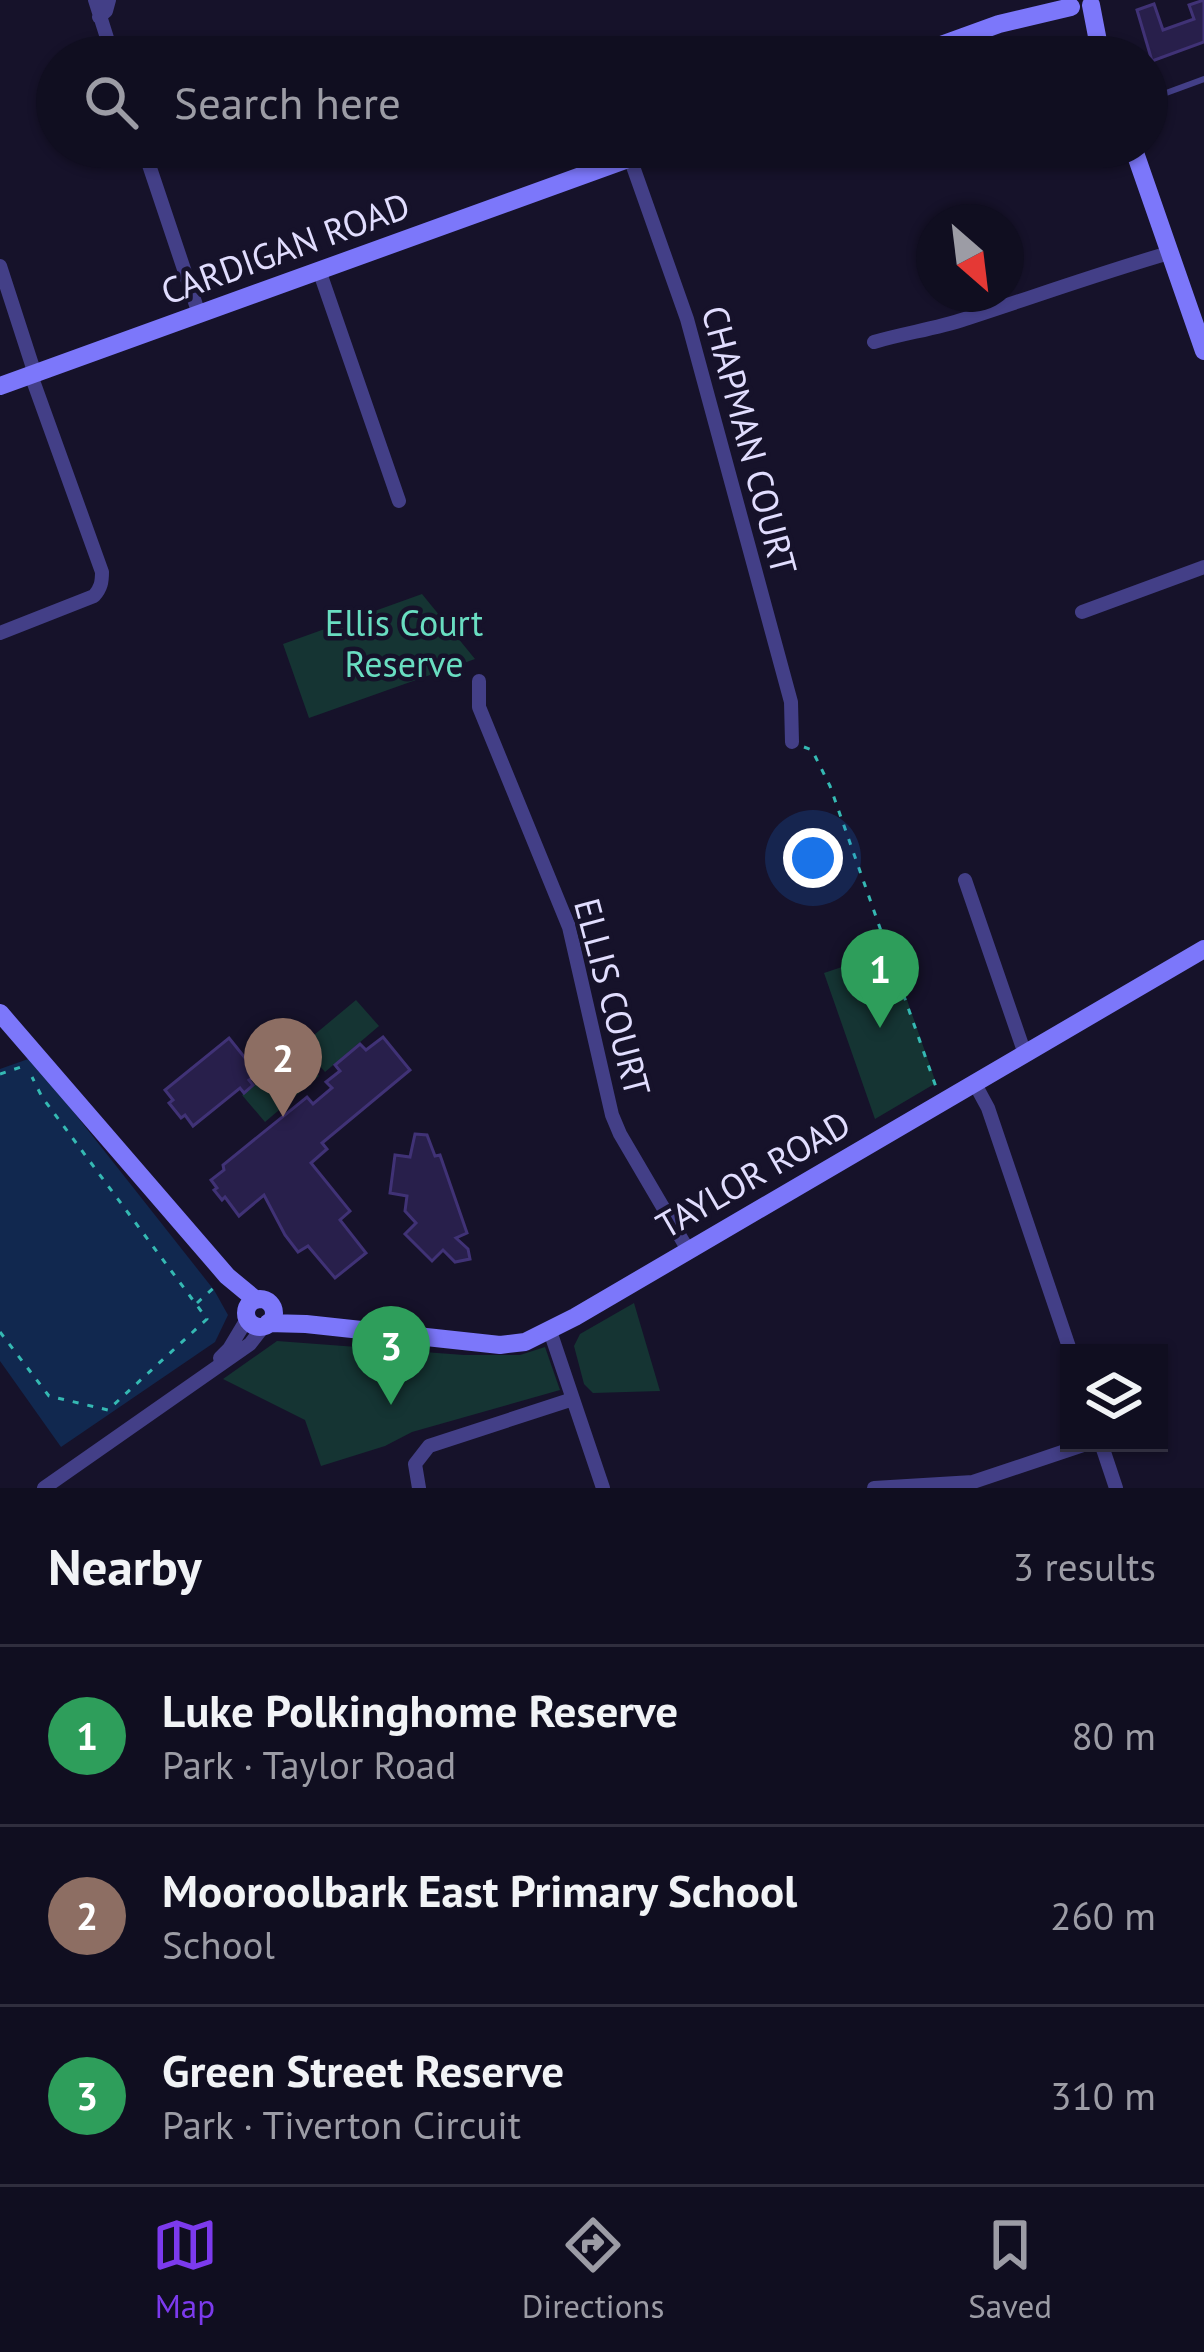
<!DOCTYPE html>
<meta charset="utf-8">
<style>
:root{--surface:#100e20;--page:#1e1c2d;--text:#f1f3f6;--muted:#9c9ca5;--line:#302e3e;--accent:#7c3aed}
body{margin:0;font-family:"PT Sans",sans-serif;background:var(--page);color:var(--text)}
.controls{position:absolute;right:36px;bottom:36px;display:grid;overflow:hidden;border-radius:0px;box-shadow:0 3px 9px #0004}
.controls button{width:108px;height:108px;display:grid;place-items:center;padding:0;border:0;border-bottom:3px solid var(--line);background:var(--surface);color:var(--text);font:60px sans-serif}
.compass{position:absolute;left:916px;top:204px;width:108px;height:108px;border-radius:50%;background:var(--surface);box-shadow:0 3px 9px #0004;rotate:152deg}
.you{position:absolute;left:813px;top:858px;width:42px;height:42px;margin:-30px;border:9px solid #fff;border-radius:50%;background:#1a73e8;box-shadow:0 0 0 18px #1a73e833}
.badge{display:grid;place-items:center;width:78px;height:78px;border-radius:50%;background:var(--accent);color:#fff;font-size:39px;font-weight:700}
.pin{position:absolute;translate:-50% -99px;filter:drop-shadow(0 3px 6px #0008)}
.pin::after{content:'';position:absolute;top:63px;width:42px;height:36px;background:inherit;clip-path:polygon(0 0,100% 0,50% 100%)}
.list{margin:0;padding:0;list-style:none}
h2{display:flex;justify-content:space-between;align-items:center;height:156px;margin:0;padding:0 48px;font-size:51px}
h2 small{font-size:39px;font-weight:400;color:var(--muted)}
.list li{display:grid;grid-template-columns:78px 1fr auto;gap:36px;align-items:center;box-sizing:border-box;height:180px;padding:0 48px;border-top:3px solid var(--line)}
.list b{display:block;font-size:45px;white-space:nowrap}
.list p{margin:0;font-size:39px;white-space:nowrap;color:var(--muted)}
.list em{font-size:39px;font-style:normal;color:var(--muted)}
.icon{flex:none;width:66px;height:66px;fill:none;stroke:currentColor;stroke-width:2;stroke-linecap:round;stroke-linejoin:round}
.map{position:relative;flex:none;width:1204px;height:1488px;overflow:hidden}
.search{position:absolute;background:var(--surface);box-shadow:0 3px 9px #0004;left:36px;right:36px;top:36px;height:132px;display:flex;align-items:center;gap:30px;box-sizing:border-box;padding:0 42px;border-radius:66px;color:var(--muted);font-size:45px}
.sheet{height:696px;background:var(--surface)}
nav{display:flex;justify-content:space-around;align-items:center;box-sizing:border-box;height:168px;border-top:3px solid var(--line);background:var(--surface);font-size:33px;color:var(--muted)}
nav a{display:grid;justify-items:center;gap:6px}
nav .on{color:var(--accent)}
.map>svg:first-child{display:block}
</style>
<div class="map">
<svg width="1204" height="1488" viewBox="0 0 1204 1488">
<rect width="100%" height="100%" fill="#16122a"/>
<path fill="#153433" d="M422,594L475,659L309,718L283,644Z
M890,951L936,1083L875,1119L824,973Z
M356,1000L379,1026L325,1072L302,1045Z
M296,1049L319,1076L265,1122L242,1095Z
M634,1303L660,1391L593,1393L584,1384L574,1346L580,1334Z
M277,1341L464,1355H520L545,1347L560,1390L412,1432L385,1446L321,1466L305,1420L223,1379Z"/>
<path fill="#11284f" d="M31,1058L214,1290L228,1315L215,1342L61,1447L0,1361V1069Z"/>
<path fill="#281f4b" stroke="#403276" stroke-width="3" d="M1204,0V42L1152,61L1137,10L1154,4L1163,30L1194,19L1189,5Z
M383,1037L410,1070L322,1143L327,1149L311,1163L350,1211L340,1220L366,1253L335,1278L308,1246L298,1252L285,1235L264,1195L239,1216L225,1197L222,1200L214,1190L217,1188L211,1180L224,1170L223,1165L307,1097L313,1104L332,1088L326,1082L340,1071L335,1065L360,1044L366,1050Z
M229,1038L258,1074L249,1080L253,1085L244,1093L240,1088L193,1126L185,1115L181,1118L169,1103L173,1100L165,1090Z
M415,1134L427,1135L435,1156L440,1155L467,1233L456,1238L468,1249L470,1259L455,1262L443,1250L432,1261L405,1234L416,1223L405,1211L407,1196L390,1193L395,1155L410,1157Z"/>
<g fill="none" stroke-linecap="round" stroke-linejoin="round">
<path stroke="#35b9b3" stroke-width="3" stroke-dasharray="6 9" stroke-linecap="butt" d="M804,747L812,750L830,786L936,1087
M0,1074L24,1066
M197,1303L217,1285
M0,1332L49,1396L108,1410L207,1319L42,1097L32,1077"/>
<path stroke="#433f87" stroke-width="6" d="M1147,100L1204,79"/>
<path stroke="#433f87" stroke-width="14" d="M95,0L113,57
M99,17L106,11L109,0
M143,147L199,314
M630,158L687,319L791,702L792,742
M0,266L35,374
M319,270L399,501
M874,342C904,333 935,329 965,319C1033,297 1100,273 1169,253
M1082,612L1204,567
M0,633L94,596C101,588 102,582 102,572L31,375
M479,681V707L569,927L612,1115L620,1134L688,1250
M965,880L1025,1054
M975,1084L988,1108L1071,1353
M550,1331L603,1488
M220,1358L229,1349L247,1319
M1101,1443L1116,1488
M44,1488L250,1344L264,1326
M419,1488L415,1464L429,1446L573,1399
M874,1488L973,1482L1089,1443"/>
<path stroke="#7c77fa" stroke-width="18" d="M1091,5L1101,57
M908,57L999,24L1071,7
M1133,147L1204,351
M0,386L661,147
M0,1013L227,1276L256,1300
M246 1313a14 14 0 1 1 28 0a14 14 0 1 1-28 0Z
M268,1323L306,1324L500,1345L525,1342L575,1317L1204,949"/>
</g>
<g text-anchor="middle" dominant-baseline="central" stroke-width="9" stroke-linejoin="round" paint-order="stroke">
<g font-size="36" fill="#e1ddfe" stroke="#16122a">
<text transform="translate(285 248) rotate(-20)">CARDIGAN ROAD</text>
<text transform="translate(750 440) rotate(75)">CHAPMAN COURT</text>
<text transform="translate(613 997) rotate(75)">ELLIS COURT</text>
<text transform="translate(753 1174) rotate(-30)">TAYLOR ROAD</text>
</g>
<g font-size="36" fill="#69ddc1" stroke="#16122a">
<text x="404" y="622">Ellis Court<tspan x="404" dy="41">Reserve</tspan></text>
</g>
</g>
</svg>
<div class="controls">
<button><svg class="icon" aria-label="layers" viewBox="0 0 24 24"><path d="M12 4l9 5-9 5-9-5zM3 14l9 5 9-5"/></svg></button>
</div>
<svg class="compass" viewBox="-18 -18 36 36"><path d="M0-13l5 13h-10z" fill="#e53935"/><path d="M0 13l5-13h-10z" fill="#9c9ca5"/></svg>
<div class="you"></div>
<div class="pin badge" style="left:880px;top:1028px;background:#2e9e5b">1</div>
<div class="pin badge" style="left:283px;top:1117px;background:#8d6e63">2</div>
<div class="pin badge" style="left:391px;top:1405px;background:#2e9e5b">3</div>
<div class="search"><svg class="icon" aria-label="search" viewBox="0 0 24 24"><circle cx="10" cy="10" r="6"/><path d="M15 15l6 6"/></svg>Search here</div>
</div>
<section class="sheet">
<h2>Nearby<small>3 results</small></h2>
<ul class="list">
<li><span class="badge" style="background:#2e9e5b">1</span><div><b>Luke Polkinghome Reserve</b><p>Park · Taylor Road</p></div><em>80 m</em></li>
<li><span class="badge" style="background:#8d6e63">2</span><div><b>Mooroolbark East Primary School</b><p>School</p></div><em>260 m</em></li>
<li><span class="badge" style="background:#2e9e5b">3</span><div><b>Green Street Reserve</b><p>Park · Tiverton Circuit</p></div><em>310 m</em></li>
</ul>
</section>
<nav>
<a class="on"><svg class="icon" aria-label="map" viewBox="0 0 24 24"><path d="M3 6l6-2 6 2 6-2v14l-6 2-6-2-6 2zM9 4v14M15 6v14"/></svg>Map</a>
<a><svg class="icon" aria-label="directions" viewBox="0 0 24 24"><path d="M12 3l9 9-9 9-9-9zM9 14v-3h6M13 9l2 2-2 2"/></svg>Directions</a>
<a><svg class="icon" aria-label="saved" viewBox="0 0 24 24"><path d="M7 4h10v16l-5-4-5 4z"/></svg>Saved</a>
</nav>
